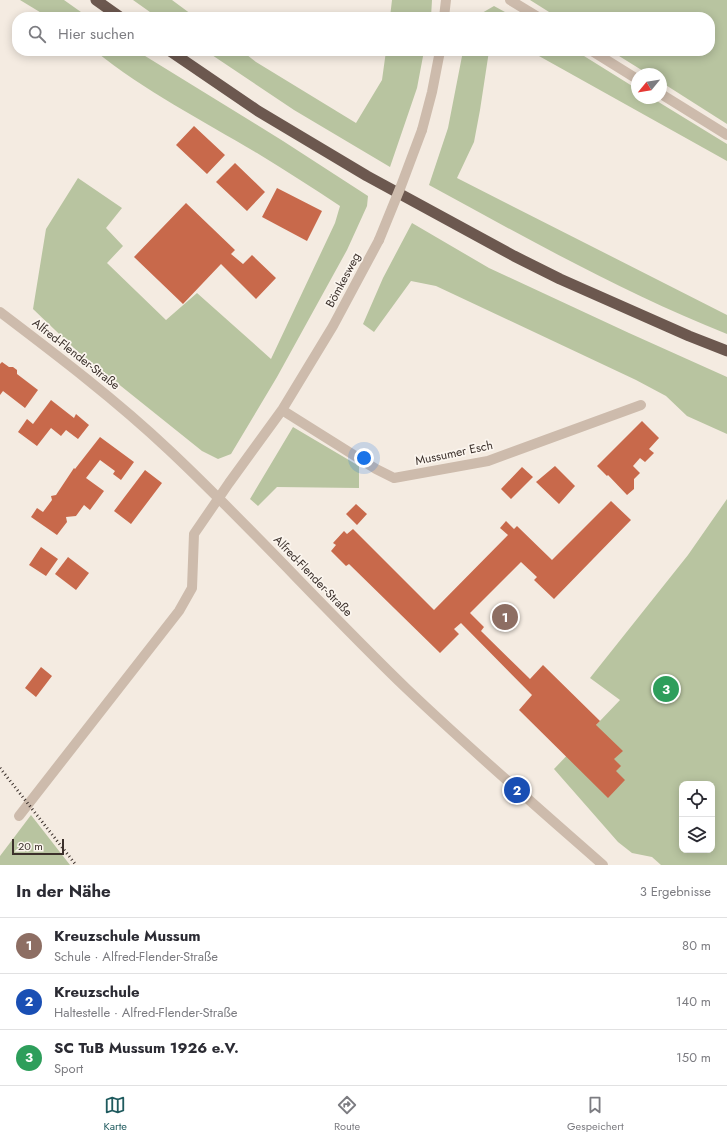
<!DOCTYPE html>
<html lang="de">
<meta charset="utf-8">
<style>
:root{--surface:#fff;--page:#f2f2f3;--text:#2b2b33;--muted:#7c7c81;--line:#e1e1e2;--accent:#1f5a5e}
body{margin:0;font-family:Jost,sans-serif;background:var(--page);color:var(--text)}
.controls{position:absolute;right:12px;bottom:12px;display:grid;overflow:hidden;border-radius:8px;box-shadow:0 2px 10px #0003}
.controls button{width:36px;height:36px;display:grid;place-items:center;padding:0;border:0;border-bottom:1px solid var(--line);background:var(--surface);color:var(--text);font:20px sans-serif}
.compass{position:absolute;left:631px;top:68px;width:36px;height:36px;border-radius:50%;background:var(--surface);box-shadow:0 2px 10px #0003;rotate:240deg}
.scale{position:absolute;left:12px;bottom:10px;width:52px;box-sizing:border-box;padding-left:4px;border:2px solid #3b302b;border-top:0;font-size:11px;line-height:14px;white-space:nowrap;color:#3b302b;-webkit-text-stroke:3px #fbf5ee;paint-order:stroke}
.you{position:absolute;left:364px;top:458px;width:14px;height:14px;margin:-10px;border:3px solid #fff;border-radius:50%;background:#1a73e8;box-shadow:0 0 0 6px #1a73e833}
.badge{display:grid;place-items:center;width:26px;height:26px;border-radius:50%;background:var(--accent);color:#fff;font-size:13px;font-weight:700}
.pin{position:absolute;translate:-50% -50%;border:2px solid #fff;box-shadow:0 1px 4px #0006}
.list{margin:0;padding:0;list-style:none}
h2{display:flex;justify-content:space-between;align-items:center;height:52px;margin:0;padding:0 16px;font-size:17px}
h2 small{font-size:13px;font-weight:400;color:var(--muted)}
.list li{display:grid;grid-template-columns:26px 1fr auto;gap:12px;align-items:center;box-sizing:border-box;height:56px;padding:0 16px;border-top:1px solid var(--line)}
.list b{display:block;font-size:15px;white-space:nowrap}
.list p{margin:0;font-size:13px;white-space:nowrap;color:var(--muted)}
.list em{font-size:13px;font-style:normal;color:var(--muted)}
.icon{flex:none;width:22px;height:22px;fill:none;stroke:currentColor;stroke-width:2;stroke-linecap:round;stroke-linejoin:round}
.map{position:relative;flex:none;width:727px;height:865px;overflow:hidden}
.search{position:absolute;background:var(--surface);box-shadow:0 2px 10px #0003;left:12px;right:12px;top:12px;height:44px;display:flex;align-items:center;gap:10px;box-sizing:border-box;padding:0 14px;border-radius:16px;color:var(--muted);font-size:15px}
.sheet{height:220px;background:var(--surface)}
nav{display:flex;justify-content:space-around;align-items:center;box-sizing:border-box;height:56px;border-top:1px solid var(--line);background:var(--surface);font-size:11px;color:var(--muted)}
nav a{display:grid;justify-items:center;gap:2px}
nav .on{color:var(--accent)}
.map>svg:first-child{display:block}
</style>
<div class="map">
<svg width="727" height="865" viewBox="0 0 727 865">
<rect width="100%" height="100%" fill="#f4ebe1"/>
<path fill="#b8c4a0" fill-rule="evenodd" d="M20,0H64L88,17H48Z
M133,0H172L195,17H157Z
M392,0H432L431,17H390Z
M530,0H727V124L661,82V74H648L611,51H710V17H557Z
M494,6L514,17H475Z
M95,51H137L283,141L368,196L367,206L347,250L277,377L231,454L218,459L202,451L76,350L33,309L46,229L78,178L122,208L106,228L123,246L107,263L166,320L197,293L271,359L335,223L340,206C313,188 285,170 257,153C203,121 145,91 95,51Z
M206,51H242L256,62L356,123L382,80L386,51H424L417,88L390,167L294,110Z
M463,51H489L480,110L474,142L457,178L727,315V334C624,293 526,238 429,185L448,128Z
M530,51H576L637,89V98H652L727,144V161Z
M412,223L489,268L629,333L727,377V434L687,416L666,396L636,380L436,286L411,281L374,332L363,324L383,278Z
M293,427L359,466V488L277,487L258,506L250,499Z
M727,499V865H661L652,857L632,853L618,842L554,769L620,700L590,678L688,555ZM682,784H712V850H682Z
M31,815L70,865H0V856Z"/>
<path fill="#c8694b" d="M194,126L225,155L207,174L176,145Z
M235,163L265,192L247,211L216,182Z
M277,188L322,211L307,241L262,217Z
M186,203L235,250L231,254L243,264L252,255L276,278L256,299L221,264L183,304L134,257Z
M2,362L9,367H13L17,370V374L38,390L25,408L3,391L0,395V364Z
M51,400L74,418L76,414L89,425L78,439L66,430L61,436L51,428L37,446L18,432L27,419L33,424Z
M642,421L659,438L649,449L654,453L645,462L640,458L633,466L640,473L634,479V489L627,495L608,475L607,476L597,466Z
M100,437L134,462L121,480L113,474L115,471L100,460L86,478L104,491L90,510L84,505L76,516L66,517L67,522L57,535L31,517L37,508L43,512L52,500L51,496L56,495L74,468L75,469Z
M555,466L575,486L559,504L536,482Z
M522,467L533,477L511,499L501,489Z
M145,470L162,483L131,524L114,511Z
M611,501L631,520L554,599L534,580L537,577L521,562L470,613L484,627L481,631L530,679L543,665L600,721L596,725L623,751L614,759L621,766L616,771L625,780L608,798L519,710L532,695L461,623L454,629L459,634L440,653L349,564L346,566L331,551L336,545L333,543L344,531L347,534L353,529L434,610L508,535L500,528L506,521L514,529L517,526L552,560Z
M356,504L367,514L357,525L346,514Z
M41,547L58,559L46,576L29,565Z
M68,557L89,573L76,590L55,574Z
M41,667L52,676L36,697L25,688Z"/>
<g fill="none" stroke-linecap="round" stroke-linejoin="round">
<path stroke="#cdbbac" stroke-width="10" d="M510,0L538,17
M444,17L446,0
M592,51L637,79
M661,94L727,135
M422,130L432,92L440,51
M282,410L376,469L394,478L488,461L641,405
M19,816L179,611L192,588L194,534L229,483L282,410L333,326L379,240"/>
<path stroke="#cdbbac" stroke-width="10" d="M0,312C58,356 116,400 169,450C251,527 326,611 407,689C471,750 537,807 603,865"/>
<path stroke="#6c584f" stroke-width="11" d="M96,0L120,17
M170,51L258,111L367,176L514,256L560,279L689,336L727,351"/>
<path stroke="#3b302b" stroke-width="3" stroke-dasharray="1 3" stroke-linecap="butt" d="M0,768L76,865"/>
<path stroke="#cdbbac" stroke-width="10" d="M379,240L401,186L422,130"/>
</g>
<g text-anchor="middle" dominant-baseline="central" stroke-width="3.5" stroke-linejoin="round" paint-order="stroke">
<g font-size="12" fill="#3b302b" stroke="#fbf5ee">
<text transform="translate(343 280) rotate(-62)">Bömkesweg</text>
<text transform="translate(76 354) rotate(38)">Alfred-Flender-Straße</text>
<text transform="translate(454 453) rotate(-12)">Mussumer Esch</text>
<text transform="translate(313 576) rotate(46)">Alfred-Flender-Straße</text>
</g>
</g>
</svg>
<div class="controls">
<button><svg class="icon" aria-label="locate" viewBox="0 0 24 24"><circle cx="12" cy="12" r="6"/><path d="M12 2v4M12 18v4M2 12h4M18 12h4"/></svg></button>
<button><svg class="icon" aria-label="layers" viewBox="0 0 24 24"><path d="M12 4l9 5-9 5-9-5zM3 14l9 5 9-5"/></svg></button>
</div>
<svg class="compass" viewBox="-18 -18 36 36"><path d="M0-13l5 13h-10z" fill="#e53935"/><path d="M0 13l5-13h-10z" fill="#7c7c81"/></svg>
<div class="scale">20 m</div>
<div class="you"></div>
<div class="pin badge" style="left:505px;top:617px;background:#8d6e63">1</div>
<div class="pin badge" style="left:517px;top:790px;background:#1a4fb4">2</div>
<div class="pin badge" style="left:666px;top:689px;background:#2e9e5b">3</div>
<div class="search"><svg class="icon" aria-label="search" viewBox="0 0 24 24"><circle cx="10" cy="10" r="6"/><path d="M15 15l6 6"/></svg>Hier suchen</div>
</div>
<section class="sheet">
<h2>In der Nähe<small>3 Ergebnisse</small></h2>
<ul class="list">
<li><span class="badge" style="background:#8d6e63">1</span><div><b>Kreuzschule Mussum</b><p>Schule · Alfred-Flender-Straße</p></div><em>80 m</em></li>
<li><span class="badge" style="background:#1a4fb4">2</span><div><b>Kreuzschule</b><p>Haltestelle · Alfred-Flender-Straße</p></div><em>140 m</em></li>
<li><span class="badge" style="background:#2e9e5b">3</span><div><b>SC TuB Mussum 1926 e.V.</b><p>Sport</p></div><em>150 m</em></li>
</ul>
</section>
<nav>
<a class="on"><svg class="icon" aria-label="map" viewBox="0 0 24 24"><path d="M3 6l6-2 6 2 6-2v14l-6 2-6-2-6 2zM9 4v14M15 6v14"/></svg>Karte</a>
<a><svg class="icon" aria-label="directions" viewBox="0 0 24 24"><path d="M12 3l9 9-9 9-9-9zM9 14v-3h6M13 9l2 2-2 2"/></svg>Route</a>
<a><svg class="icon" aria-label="saved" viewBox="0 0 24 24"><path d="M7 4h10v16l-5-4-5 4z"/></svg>Gespeichert</a>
</nav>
